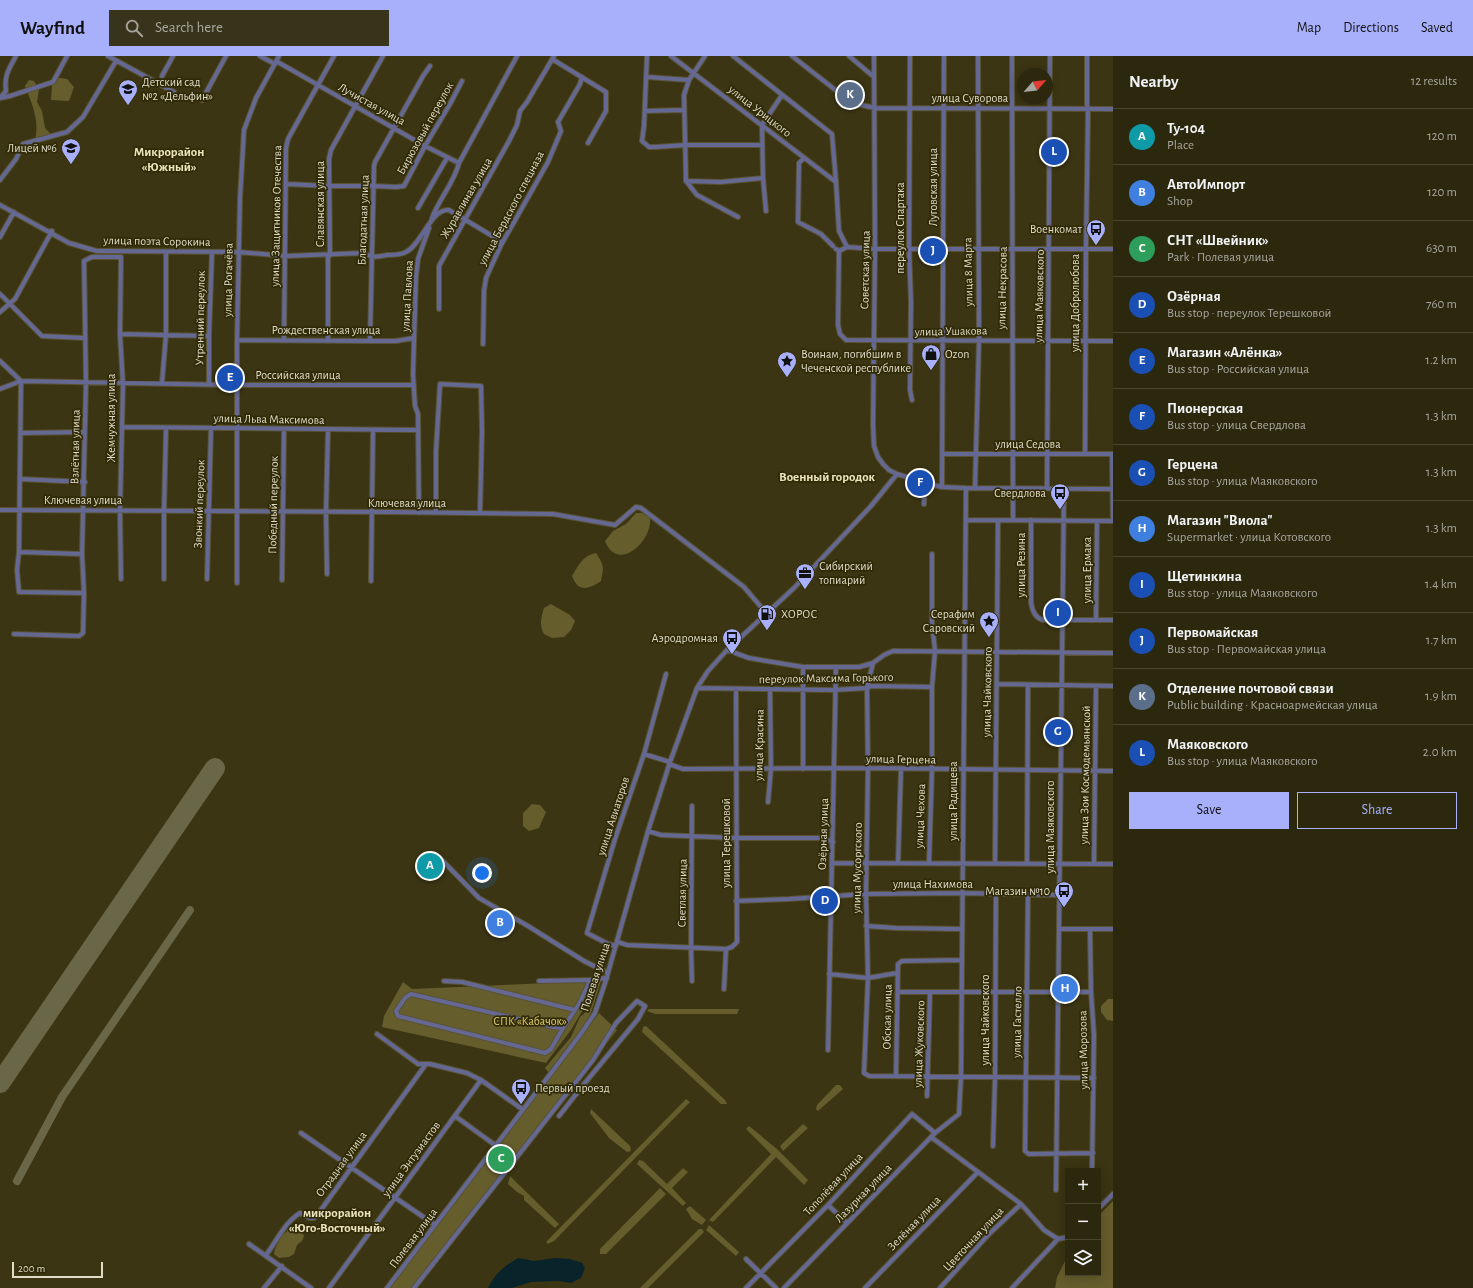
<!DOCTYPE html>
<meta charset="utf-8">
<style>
:root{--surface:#2c280e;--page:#38341c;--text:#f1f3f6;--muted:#a6a69e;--line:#48442e;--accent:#a8b0fc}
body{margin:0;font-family:"Alegreya Sans",sans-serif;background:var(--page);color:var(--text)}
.controls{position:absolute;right:12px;bottom:12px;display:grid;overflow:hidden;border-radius:0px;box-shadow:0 2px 10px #0003}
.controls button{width:36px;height:36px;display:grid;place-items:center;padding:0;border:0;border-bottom:1px solid var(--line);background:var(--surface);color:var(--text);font:20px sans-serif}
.compass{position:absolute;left:1017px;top:12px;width:36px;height:36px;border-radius:50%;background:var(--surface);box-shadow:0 2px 10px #0003;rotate:62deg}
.scale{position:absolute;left:12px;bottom:10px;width:91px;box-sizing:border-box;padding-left:4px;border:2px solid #dfdcc9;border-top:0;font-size:11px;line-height:14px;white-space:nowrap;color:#dfdcc9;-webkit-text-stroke:3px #312a07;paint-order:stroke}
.you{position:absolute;left:482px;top:817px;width:14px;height:14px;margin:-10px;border:3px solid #fff;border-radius:50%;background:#1a73e8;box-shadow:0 0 0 6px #1a73e833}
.badge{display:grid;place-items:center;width:26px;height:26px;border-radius:50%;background:var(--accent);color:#fff;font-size:13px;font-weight:700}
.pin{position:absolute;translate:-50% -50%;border:2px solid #fff;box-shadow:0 1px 4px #0006}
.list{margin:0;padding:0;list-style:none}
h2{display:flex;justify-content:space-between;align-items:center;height:52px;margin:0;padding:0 16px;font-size:17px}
h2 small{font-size:13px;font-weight:400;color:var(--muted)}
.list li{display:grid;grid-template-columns:26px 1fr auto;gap:12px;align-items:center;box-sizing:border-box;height:56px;padding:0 16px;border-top:1px solid var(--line)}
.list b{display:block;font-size:15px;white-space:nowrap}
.list p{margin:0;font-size:13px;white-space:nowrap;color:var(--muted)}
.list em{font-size:13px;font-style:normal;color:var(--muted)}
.actions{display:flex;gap:8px;padding:12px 16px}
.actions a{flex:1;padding:9px 0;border:1px solid var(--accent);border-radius:0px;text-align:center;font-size:14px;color:var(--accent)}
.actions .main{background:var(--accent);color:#111}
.icon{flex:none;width:22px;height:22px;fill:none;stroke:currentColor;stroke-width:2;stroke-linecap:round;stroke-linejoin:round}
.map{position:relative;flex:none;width:1113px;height:1232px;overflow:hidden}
header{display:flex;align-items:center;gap:24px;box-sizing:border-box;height:56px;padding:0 20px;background:var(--accent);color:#111}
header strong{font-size:19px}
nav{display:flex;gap:22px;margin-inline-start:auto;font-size:14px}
.search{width:280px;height:36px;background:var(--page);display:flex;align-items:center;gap:10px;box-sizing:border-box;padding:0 14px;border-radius:0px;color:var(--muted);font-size:15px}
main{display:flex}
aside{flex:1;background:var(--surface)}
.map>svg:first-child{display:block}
</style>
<header>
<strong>Wayfind</strong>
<div class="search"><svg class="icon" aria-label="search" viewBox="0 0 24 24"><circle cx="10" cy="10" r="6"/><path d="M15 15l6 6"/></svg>Search here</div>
<nav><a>Map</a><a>Directions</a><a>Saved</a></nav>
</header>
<main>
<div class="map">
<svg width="1113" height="1232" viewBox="0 0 1113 1232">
<rect width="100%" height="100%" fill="#3b3513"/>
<path fill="#665d2d" d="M55,21L67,23L74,31L69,45L51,44L52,30Z
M29,24L34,25L39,33L37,46L42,55L45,72L52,79L53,82L34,87C41,67 32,48 25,30Z
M636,457H642L650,462C653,484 618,518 605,485L613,475L626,468Z
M596,497C604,509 604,511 601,525C589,533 578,537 572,520C578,510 583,499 596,497Z
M551,548L570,559L575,565L571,574L564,581L552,582L544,578C539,569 541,562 544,552Z
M532,748L540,749L546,756L539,772L529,775L523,770V757Z
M594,925H601L591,957L578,978L548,1016L545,1012L571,981L580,961L584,958L593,938L591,930L587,947L571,974L546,1007L382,971L384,960L403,926L412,933Z
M1108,943H1113V965L1107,964L1101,956V950Z
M649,953H739L737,958H655L647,955Z
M599,957L617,974L413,1232H390Z
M646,970L725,1044L727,1048H721L642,976L643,971Z
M836,1029H840L843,1033L818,1055L816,1053L817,1049Z
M686,1043L690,1046L554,1185L548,1188L546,1186Z
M591,1053L630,1090L631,1095L627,1096L609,1082L590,1057Z
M803,1068L808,1072L783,1095L780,1090Z
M749,1070L777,1093L808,1124L804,1129L776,1101L713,1166L709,1164L771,1098L746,1073Z
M639,1104L643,1105L667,1128L683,1112L688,1116L672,1132L686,1147L683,1150L637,1108Z
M510,1120L559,1168L555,1172L524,1144V1140L517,1136L508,1128Z
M660,1132L666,1138L606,1198H600V1193Z
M1113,1145V1232H1055L1057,1221L1068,1199V1217H1098V1160Z
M690,1150L706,1164L702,1169L692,1163L686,1153Z
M709,1169L739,1196L736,1200L706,1174Z
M290,1170C298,1171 301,1173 304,1180L302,1185L297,1189L294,1198L289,1201L279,1202L274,1198L275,1193L282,1178L287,1176V1172Z
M699,1173H702L704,1176L648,1232H640Z"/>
<path fill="#09232b" d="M518,1202L534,1205L555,1202L570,1203L582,1207L585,1212L581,1222L571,1227L559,1225L531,1226L512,1232H488C495,1218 504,1210 518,1202Z"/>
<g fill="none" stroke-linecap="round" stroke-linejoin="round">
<path stroke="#6a6648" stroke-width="8" d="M17,1125L62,1041L190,854"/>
<path stroke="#6a6648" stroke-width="20" d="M0,1027L215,712"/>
<g stroke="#595334" stroke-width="6">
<path id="minor" d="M108,0L174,36
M260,0L275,8
M647,0L644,70L642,85L649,91H655L686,89H762
M671,0L836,126
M733,0L832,78L836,126L839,175L847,191
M792,0L852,47L875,52L1113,53
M849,0L874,21
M874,0L875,193L873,369L874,390L878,401L883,408L889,414L897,418L933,429L942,431L966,432L1113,433
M910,0L909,192L911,246L910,334L912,344
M1012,0L1013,464
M552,3L606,36V55L588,87
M276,5L425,90L459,107
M162,20L173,0
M647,21L689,24
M0,42L10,40L53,26L67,0
M0,42L6,35C4,19 9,13 16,0
M202,44L226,0
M645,55L683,54
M804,102L799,107L798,166L821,178L833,190
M0,124L16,103L23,88L67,76L83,61L116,5
M686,125L684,39L689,24L705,0
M686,125L721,126L763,122
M686,125L697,139L738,161
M286,128L330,130H374L396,131L404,130L425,90L450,48L462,25
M0,149L69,187L97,195H106L239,196L286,200L363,197C373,202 377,201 387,199C393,199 401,199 406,196C422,188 431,152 449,154L499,184L501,188
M418,152L447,102
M766,155L763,122L762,69L782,39
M432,162C439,143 454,127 459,107L517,0
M0,181L14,156
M836,193L839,195L847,191L875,193H1113
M839,195L838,269L840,278L846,284C935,285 1024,285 1113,285
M0,238L42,280L85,282
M439,253V210L509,85L517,69L520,55L527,46L554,0
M0,256L15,243L52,175H51
M120,278L209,280
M237,284L371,285H396L414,282
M284,284L286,92L288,83L334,0
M328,285V201L330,199L329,103L331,94L383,0
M370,285L374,110L375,106L423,20L430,10
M483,288L484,235L486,222L501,189L548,106L561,75L558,66L580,28L582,21
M0,305L21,325L19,496L17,514L19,536L84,537
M162,327L166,278V196
M209,328V280L212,196
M0,333L21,325L230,329H414
M122,371L418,374
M21,377L85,376
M942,398H1113
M1085,398L1086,190L1088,56L1087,48V0
M1112,398L1113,465
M20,423L85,426
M942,431L944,0
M975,431L979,284L978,0
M1047,432L1050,0
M924,448L925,426
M0,454L391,456L553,458L615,469L636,451L641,452L744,531L767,558
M436,456V395L440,328L481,330L482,375L480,457
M419,457L418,358L415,350L413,318L416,221L418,203L429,172
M966,464L1113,465
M1031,464V546C1032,554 1035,562 1043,564H1113
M19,496L82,498
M327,518L326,456L328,374
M164,523V455L166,372
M207,523L211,373
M282,524L284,374
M371,525L373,374
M237,527V284L240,142L244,74L256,42L279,0
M1096,564L1097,465
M14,578L79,580L83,577L84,537L82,498L86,326L84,205L92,201H121L120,278L123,329L120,454L121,523
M727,594L749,602L803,611H859L873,607L884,599L893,595L1113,597
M873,607L867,632L868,712L866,838L868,922L864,1017L869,1020L1094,1022
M997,628L1113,630
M697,632L834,634L867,632L871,630L932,631
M644,698L670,706
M669,708L683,713L868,712L1113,715
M803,713V611
M768,746L771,713L770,633
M648,775L661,779L737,782H823L833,786
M439,801L479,842L528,870L584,905L608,917
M832,807L1113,808
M898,807L901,713
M929,807L932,714V631L935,595L932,566V498
M995,807L998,464
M1027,807L1028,629
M1094,808L1096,630
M1028,839L1025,1095L1029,1098L1093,1097
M736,845L789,843L866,838L963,837L1060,839
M866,870L896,872L961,873
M1060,873H1113
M1090,873L1091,936L1094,979L1092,1115
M617,884L618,886L627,889L726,893
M616,890L608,888L587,877L615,783L644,698L666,618
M829,918L868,922L897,917
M444,925L462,926L575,954
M539,925L591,924
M692,925L691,892L692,750
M724,933L726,893L732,891L737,886L736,633
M898,936H1091
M563,972L553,971L411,938L405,942L396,955L398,960L545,997L551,993L563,972L579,948L589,927L596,923L607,922
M377,978L418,1008H430L467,1017L481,1024L522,1053
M828,994L836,611
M896,1020L898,908L902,905L962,904
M927,1040L930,936
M455,1060L495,1089
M301,1077L435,1169
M931,1081L1021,1148L1044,1174L1058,1183L1068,1181
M993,1090L995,1022L996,838
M1056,1134L1064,432
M828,1149L847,1167
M1098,1153L1113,1138
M249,1188L311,1232
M266,1199C276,1186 285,1166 300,1157L310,1162H314L318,1158L426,1008
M746,1203L776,1232
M264,1232L282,1210
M329,1232L481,1024
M387,1232L580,979L595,957L606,924L648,775L670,706L697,632L708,615L727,594L794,532L871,450L897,418
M414,1232L593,1004L616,967L637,945L645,950L638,963L584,1028L559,1060
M746,1232L828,1149L912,1058L935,1077
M784,1232L935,1077L959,1058L961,1021L966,432
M865,1232L978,1116
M940,1232L989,1178L1021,1148
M1012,1232L1058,1183"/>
</g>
<use href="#minor" stroke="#646892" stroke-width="4"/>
</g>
<defs>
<g id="school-pin" transform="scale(1)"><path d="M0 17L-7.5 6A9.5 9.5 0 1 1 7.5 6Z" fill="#a8b0fc" stroke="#312a07"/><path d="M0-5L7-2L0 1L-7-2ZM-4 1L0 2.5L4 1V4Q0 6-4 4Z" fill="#111"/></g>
<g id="bus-pin" transform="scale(1)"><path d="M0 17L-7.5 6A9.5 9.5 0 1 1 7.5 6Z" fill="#a8b0fc" stroke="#312a07"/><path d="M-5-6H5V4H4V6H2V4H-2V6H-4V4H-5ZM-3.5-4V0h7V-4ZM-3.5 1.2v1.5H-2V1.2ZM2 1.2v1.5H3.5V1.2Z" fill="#111"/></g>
<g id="shop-pin" transform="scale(1)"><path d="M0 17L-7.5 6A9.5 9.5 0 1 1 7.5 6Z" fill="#a8b0fc" stroke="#312a07"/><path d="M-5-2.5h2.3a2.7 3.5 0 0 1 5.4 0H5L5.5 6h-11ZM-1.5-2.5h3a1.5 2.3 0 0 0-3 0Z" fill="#111"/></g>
<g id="sight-pin" transform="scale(1)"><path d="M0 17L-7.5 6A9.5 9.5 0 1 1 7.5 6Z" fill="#a8b0fc" stroke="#312a07"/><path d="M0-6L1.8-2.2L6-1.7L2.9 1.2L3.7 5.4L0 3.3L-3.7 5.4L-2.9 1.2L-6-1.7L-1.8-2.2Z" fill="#111"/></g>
<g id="office-pin" transform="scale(1)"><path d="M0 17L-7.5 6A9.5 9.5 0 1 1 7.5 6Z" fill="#a8b0fc" stroke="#312a07"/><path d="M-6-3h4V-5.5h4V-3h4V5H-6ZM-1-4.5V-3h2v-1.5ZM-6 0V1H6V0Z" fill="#111"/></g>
<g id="fuel-pin" transform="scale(1)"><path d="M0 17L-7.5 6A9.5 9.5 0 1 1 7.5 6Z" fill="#a8b0fc" stroke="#312a07"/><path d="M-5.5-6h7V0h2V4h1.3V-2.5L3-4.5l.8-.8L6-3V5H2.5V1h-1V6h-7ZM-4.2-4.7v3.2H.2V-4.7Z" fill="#111"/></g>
</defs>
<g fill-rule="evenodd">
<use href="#school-pin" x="128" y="33"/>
<use href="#school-pin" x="71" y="92"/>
<use href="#bus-pin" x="1096" y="173"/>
<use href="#shop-pin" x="931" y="298"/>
<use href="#sight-pin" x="787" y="305"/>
<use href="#bus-pin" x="1060" y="437"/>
<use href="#office-pin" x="805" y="517"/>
<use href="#fuel-pin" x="767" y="558"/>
<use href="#sight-pin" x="989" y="565"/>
<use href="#bus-pin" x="732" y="582"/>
<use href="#bus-pin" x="1064" y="835"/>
<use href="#bus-pin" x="521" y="1032"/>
</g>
<g text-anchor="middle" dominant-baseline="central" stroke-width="3.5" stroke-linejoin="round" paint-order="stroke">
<g font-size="12" fill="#dfdcc9" stroke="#312a07" text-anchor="start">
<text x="142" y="26">Детский сад<tspan x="142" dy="14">№2 «Дельфин»</tspan></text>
<text x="57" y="92" text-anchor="end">Лицей №6</text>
<text x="1082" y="173" text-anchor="end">Военкомат</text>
<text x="801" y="298">Воинам, погибшим в<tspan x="801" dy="14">Чеченской республике</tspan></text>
<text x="945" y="298">Ozon</text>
<text x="1046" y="437" text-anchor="end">Свердлова</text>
<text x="819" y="510">Сибирский<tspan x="819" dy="14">топиарий</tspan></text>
<text x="781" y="558">ХОРОС</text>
<text x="975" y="558" text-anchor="end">Серафим<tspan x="975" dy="14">Саровский</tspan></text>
<text x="718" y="582" text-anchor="end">Аэродромная</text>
<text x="1050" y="835" text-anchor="end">Магазин №10</text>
<text x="535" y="1032">Первый проезд</text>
</g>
<g font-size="12" fill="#dfdcc9" stroke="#312a07">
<text x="970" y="42">улица Суворова</text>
<text transform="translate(372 48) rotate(29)">Лучистая улица</text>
<text transform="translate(760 55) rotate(38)">улица Урицкого</text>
<text transform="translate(425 72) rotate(-61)">Бирюзовый переулок</text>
<text transform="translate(933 131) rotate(-90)">Луговская улица</text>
<text transform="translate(466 142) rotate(-60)">Журавлиная улица</text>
<text transform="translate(320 148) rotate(-90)">Славянская улица</text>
<text transform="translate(511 152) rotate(-62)">улица Бердского спецназа</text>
<text transform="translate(276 160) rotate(-89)">улица Защитников Отечества</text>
<text transform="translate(363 164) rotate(-88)">Благодатная улица</text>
<text transform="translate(900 172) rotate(-90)">переулок Спартака</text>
<text transform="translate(157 185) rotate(1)">улица поэта Сорокина</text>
<text transform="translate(865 214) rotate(-89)">Советская улица</text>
<text transform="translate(968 216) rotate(-91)">улица 8 Марта</text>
<text transform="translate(228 224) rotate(-89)">улица Рогачёва</text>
<text transform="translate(1002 232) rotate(-89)">улица Некрасова</text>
<text transform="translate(407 240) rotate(-87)">улица Павлова</text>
<text transform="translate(1039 240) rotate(-89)">улица Маяковского</text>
<text transform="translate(1075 247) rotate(-90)">улица Добролюбова</text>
<text transform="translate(200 262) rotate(-89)">Утренний переулок</text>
<text x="326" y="274">Рождественская улица</text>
<text transform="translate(951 275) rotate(-1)">улица Ушакова</text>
<text x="298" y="319">Российская улица</text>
<text transform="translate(111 362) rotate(-90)">Жемчужная улица</text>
<text transform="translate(269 363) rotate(1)">улица Льва Максимова</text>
<text x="1028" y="388">улица Седова</text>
<text transform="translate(75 391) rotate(-89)">Взлётная улица</text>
<text x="83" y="444">Ключевая улица</text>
<text x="407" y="447">Ключевая улица</text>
<text transform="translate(199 448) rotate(-88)">Звонкий переулок</text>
<text transform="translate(273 449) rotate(-89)">Победный переулок</text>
<text transform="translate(1021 509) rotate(-90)">улица Резина</text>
<text transform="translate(1087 514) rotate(-90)">улица Ермака</text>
<text transform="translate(826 622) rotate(-1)">переулок Максима Горького</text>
<text transform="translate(987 636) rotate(-89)">улица Чайковского</text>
<text transform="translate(759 689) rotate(-89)">улица Красина</text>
<text transform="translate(901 703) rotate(1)">улица Герцена</text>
<text transform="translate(1085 719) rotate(-89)">улица Зои Космодемьянской</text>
<text transform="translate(953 745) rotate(-90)">улица Радищева</text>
<text transform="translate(613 760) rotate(-72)">улица Авиаторов</text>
<text transform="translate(920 760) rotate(-88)">улица Чехова</text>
<text transform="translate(1050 771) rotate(-90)">улица Маяковского</text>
<text transform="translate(823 778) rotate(-88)">Озёрная улица</text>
<text transform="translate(726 787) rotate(-90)">улица Терешковой</text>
<text transform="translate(857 812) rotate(-89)">улица Мусоргского</text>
<text x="933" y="828">улица Нахимова</text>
<text transform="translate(682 837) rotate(-89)">Светлая улица</text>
<text transform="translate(595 921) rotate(-72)">Полевая улица</text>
<text transform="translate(887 961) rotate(-89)">Обская улица</text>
<text transform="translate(985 964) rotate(-90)">улица Чайковского</text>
<text transform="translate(1017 966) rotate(-89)">улица Гастелло</text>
<text transform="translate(919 988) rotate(-88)">улица Жуковского</text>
<text transform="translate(1083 994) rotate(-91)">улица Морозова</text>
<text transform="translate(411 1103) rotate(-54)">улица Энтузиастов</text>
<text transform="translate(341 1108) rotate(-54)">Отрадная улица</text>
<text transform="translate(833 1128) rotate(-47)">Тополёвая улица</text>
<text transform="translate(863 1137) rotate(-46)">Лазурная улица</text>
<text transform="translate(914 1167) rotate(-46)">Зелёная улица</text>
<text transform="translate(413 1182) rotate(-53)">Полевая улица</text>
<text transform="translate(973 1183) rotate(-47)">Цветочная улица</text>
</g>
<g font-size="12" fill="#e0cf71" stroke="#312a07">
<text x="530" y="965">СПК «Кабачок»</text>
</g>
<g font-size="13" font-weight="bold" fill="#eae3bc" stroke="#312a07">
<text x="169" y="96">Микрорайон<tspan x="169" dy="15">«Южный»</tspan></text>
<text x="827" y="421">Военный городок</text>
<text x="337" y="1157">микрорайон<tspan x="337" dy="15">«Юго-Восточный»</tspan></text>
</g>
</g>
</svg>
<div class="controls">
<button>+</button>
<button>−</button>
<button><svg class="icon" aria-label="layers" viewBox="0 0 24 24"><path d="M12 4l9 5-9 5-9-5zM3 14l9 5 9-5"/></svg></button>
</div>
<svg class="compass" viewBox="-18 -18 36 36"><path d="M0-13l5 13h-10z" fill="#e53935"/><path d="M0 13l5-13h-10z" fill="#a6a69e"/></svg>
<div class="scale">200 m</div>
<div class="you"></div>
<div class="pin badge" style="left:430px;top:810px;background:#0f9aa8">A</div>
<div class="pin badge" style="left:500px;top:867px;background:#3f7fe0">B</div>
<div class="pin badge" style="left:501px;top:1103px;background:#2e9e5b">C</div>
<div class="pin badge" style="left:825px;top:845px;background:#1a4fb4">D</div>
<div class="pin badge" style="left:230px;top:322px;background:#1a4fb4">E</div>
<div class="pin badge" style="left:920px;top:427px;background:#1a4fb4">F</div>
<div class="pin badge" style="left:1058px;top:676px;background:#1a4fb4">G</div>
<div class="pin badge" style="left:1065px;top:933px;background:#3f7fe0">H</div>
<div class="pin badge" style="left:1058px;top:557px;background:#1a4fb4">I</div>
<div class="pin badge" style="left:933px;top:195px;background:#1a4fb4">J</div>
<div class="pin badge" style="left:850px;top:39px;background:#5c6f8a">K</div>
<div class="pin badge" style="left:1054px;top:96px;background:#1a4fb4">L</div>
</div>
<aside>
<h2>Nearby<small>12 results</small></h2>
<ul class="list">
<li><span class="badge" style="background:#0f9aa8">A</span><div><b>Ту-104</b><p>Place</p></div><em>120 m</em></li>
<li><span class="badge" style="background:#3f7fe0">B</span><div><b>АвтоИмпорт</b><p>Shop</p></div><em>120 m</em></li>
<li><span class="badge" style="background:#2e9e5b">C</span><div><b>СНТ «Швейник»</b><p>Park · Полевая улица</p></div><em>630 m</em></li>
<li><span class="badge" style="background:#1a4fb4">D</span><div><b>Озёрная</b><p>Bus stop · переулок Терешковой</p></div><em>760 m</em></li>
<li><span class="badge" style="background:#1a4fb4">E</span><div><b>Магазин «Алёнка»</b><p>Bus stop · Российская улица</p></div><em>1.2 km</em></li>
<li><span class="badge" style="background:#1a4fb4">F</span><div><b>Пионерская</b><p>Bus stop · улица Свердлова</p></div><em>1.3 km</em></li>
<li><span class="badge" style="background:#1a4fb4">G</span><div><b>Герцена</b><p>Bus stop · улица Маяковского</p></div><em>1.3 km</em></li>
<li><span class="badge" style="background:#3f7fe0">H</span><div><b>Магазин &quot;Виола&quot;</b><p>Supermarket · улица Котовского</p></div><em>1.3 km</em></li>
<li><span class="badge" style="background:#1a4fb4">I</span><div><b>Щетинкина</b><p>Bus stop · улица Маяковского</p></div><em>1.4 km</em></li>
<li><span class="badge" style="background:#1a4fb4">J</span><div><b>Первомайская</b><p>Bus stop · Первомайская улица</p></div><em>1.7 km</em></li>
<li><span class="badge" style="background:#5c6f8a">K</span><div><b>Отделение почтовой связи</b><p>Public building · Красноармейская улица</p></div><em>1.9 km</em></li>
<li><span class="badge" style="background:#1a4fb4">L</span><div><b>Маяковского</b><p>Bus stop · улица Маяковского</p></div><em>2.0 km</em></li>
</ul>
<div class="actions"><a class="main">Save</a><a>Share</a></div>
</aside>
</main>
